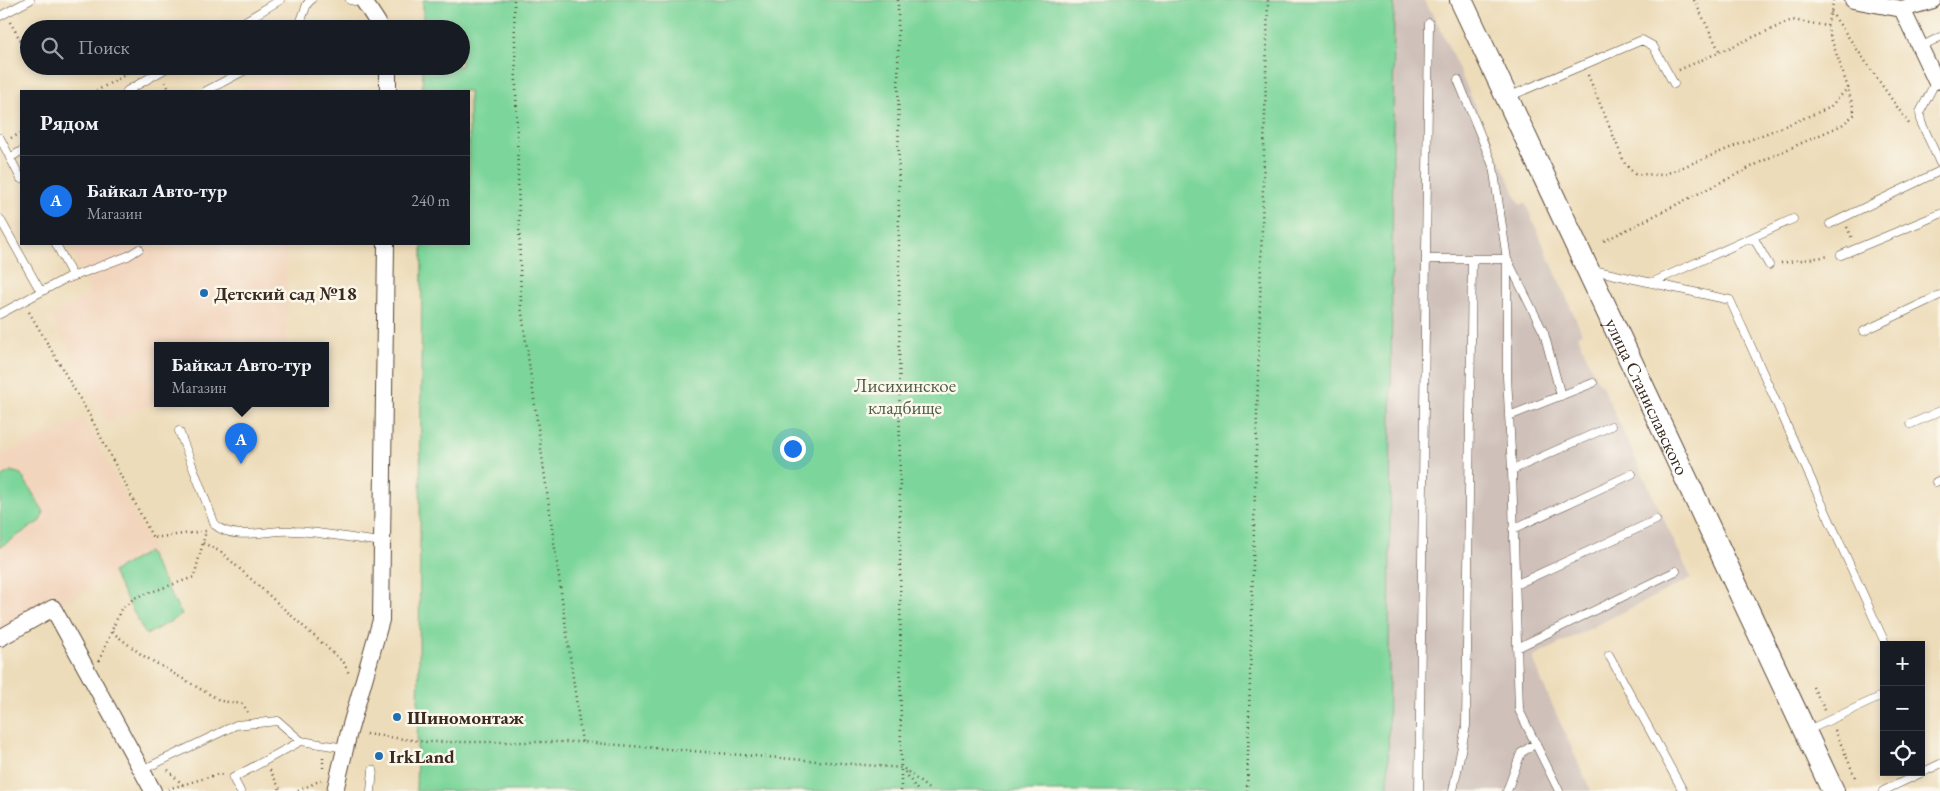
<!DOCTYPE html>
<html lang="ru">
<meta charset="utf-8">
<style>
:root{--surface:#171b24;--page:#242831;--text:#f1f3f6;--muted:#9ea1a6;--line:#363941;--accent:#1a73e8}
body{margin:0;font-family:"EB Garamond",serif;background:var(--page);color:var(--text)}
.controls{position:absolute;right:15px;bottom:15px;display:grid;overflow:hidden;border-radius:0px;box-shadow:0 2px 8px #0003}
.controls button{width:45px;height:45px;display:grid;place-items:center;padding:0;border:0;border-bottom:1px solid var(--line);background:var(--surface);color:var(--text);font:25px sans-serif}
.you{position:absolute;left:792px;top:448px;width:18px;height:18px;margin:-12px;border:4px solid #fff;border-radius:50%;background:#1a73e8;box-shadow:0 0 0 8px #1a73e833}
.badge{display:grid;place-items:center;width:32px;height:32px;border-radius:50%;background:var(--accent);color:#fff;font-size:16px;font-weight:700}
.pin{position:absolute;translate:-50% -41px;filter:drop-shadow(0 1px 2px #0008)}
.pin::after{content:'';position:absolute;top:26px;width:18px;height:15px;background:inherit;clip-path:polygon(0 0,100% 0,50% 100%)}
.popup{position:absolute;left:154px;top:342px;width:175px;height:65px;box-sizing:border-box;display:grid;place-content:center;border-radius:0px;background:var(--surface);filter:drop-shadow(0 1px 4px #0005);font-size:16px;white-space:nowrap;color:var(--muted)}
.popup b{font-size:19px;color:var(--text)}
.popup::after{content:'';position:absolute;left:50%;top:100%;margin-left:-10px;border:10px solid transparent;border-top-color:var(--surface)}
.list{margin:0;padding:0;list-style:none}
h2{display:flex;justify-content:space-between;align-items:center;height:65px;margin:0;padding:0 20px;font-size:21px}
h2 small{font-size:16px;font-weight:400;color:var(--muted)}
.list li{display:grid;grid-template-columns:32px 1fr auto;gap:15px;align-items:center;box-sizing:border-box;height:90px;padding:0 20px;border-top:1px solid var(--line)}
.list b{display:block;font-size:19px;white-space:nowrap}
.list p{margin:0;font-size:16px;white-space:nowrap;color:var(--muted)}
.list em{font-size:16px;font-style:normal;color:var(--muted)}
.icon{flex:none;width:28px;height:28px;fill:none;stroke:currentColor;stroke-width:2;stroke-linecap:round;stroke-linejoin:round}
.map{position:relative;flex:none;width:1940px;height:791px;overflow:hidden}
.search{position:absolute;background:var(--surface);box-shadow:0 2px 8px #0003;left:20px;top:20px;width:450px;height:55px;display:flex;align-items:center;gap:12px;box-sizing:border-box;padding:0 18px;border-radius:28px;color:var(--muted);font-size:19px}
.panel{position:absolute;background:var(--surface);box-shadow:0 2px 8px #0003;left:20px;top:90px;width:450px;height:155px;border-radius:0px}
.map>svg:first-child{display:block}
</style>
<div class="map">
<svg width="1940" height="791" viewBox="0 0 1940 791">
<rect width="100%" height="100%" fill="#fbf7ec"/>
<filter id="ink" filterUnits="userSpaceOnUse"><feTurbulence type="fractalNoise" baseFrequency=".02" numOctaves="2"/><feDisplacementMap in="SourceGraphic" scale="10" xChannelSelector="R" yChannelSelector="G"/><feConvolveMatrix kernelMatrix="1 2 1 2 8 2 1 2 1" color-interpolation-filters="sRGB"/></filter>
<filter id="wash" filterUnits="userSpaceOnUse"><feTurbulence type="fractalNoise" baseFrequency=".0096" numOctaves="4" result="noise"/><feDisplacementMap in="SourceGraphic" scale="20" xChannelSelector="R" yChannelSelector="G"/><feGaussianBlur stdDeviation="1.12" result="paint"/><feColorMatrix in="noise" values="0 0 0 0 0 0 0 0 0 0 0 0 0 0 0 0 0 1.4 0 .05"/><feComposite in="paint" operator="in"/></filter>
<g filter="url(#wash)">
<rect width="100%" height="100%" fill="#eddcb9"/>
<path fill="#f2d5bd" d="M282,66H288V91H239Z
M68,244H287V345H157V402L107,422L51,317L90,291Z
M84,418L155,553L0,638V455Z"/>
<path fill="#cfc1ba" d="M1394,0L1425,1L1440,28L1520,205L1525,203L1582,333L1578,335L1594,375L1603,388L1691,578L1533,657L1542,682L1591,791H1388Z"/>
<path fill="#7cd59a" stroke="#5c805c" d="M423,0H1394L1388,791H416L419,663L422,244H469V91H422L423,66H461V29H423Z
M11,471L21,474L44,512L40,521L0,547V477Z
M148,552L182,615L146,635L112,572Z"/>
</g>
<g filter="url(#ink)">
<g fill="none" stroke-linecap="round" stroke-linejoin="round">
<g stroke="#564535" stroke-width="9">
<path id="lane" d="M350,0L365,3
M0,16L30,0
M232,29L280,0
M298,29L307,4L311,0
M1920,47L1940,37
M1458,80L1493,166L1507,259V377L1512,470L1519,710L1559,791
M1936,81L1920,112L1921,122L1940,163
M127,91L170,66
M206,91L253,66
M1508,97L1642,40L1653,46L1674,84
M0,138L21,179
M10,158L21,151
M0,219L41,292
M1830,224L1940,171
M1753,237L1769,265
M1841,255L1940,214
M1426,259H1507L1544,333L1561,396
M1593,270L1730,300L1886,645
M69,278L128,256L139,249
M1651,283L1793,219
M0,314L72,275L56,244
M1864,331L1940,295
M1509,416L1593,383
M1911,424L1940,411
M179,431L215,525C235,542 270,529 294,531C323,532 353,539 382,542
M1512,470L1611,426
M1936,482L1940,480
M1513,529L1632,474
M1515,585L1656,520
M1517,648L1676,571
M1609,655L1683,791
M1806,731L1884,695
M142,770L236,725L278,721L301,741
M240,791L233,778L301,741L345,748
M371,791L373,770
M1419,791L1429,23
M1453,791L1466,726L1472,260
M1507,791L1521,753L1536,743
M1883,791L1940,764"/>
</g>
<g stroke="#564535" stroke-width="18">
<path id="street" d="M363,0L378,23L379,29
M1853,0L1902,9L1936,81L1940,79
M1902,9L1933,0
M388,91V66
M0,638L53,608L153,791
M335,791L349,732L381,620L386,244"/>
</g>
<g stroke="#564535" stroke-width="24">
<g id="secondary">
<path id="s1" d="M1461,0L1833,791"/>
</g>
</g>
<path stroke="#564535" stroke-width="2.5" stroke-dasharray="1 4" stroke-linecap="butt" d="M514,0L521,306L582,742
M898,0L901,791
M1694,0L1720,52
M1831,12L1909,124
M10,22L29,55
M206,29L227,17
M1679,70L1792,20L1827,26L1834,0
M1588,75L1625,164L1635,174L1663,175L1829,108L1848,88L1827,26
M165,82L170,91
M96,91L141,66
M11,138L21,133
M1847,227L1852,238
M1604,241L1777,154L1842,125L1855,114L1848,89
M1781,263L1830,256
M29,312L90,416L153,538L206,531
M203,543L221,552L344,663L349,674
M112,632L142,655L221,701L243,704L248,713
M99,661L121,609L134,598L194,577L206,531
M1813,687L1825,710
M1835,730L1855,777
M366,734L427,742H582L903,768L931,791
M323,768V756
M168,770L183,785
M270,770L281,791
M905,772L918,791
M168,789L219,774L222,775
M298,791L321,780
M1247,791L1268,0"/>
<use href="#lane" stroke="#fff" stroke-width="8"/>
<use href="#street" stroke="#fff" stroke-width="16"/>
<use href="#secondary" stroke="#fff" stroke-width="22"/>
</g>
</g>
<g fill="#1f6fb2" stroke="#fbf7ec" stroke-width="2">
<circle cx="204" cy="293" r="5"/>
<circle cx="397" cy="717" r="5"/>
<circle cx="379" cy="756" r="5"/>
</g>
<g text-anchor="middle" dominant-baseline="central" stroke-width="5" stroke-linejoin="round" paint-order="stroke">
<g font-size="19" font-weight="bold" fill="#3b2a1e" stroke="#fbf7ec" text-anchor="start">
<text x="214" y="293">Детский сад №18</text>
<text x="407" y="717">Шиномонтаж</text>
<text x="389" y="756">IrkLand</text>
</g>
<g font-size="19" fill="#4e5d43" stroke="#fbf7ec">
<text x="905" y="385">Лисихинское<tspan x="905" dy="22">кладбище</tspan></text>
</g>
<g font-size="19" fill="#3b2a1e" stroke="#fbf7ec">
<text stroke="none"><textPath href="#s1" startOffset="438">улица Станиславского</textPath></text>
</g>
</g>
</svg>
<div class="controls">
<button>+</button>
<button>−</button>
<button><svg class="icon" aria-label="locate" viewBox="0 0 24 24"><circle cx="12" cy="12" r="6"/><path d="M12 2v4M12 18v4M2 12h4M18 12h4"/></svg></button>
</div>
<div class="you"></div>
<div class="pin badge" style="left:241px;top:464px">A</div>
<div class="popup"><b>Байкал Авто-тур</b>Магазин</div>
<div class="search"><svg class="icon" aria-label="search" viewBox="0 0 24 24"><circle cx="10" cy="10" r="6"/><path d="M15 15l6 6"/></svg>Поиск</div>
<section class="panel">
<h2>Рядом<small></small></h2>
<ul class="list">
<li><span class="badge">A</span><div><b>Байкал Авто-тур</b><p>Магазин</p></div><em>240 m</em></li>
</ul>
</section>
</div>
